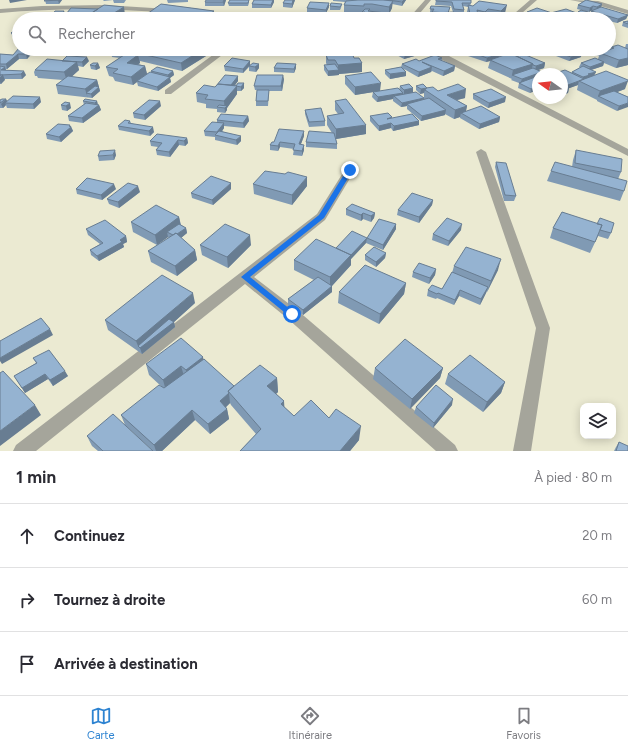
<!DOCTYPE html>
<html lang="fr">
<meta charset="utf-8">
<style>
:root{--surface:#fff;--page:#f2f2f3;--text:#2b2b33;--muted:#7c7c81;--line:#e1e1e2;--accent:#2d83d1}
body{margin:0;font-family:Figtree,sans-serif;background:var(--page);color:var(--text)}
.controls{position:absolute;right:12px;bottom:12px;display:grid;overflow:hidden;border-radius:8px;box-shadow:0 2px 10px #0003}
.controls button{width:36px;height:36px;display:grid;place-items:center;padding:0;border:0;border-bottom:1px solid var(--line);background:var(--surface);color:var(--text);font:20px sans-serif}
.compass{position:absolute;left:532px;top:68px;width:36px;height:36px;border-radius:50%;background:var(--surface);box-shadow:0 2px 10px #0003;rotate:285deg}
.stop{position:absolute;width:12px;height:12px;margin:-9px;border:3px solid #1a73e8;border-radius:50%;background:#fff}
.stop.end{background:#1a73e8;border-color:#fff;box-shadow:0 1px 4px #0008}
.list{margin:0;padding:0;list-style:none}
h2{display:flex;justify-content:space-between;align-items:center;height:52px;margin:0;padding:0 16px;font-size:17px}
h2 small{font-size:13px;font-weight:400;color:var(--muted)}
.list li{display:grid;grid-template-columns:26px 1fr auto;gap:12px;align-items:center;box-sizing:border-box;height:64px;padding:0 16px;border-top:1px solid var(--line)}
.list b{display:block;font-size:15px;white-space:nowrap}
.list em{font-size:13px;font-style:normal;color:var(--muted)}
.icon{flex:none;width:22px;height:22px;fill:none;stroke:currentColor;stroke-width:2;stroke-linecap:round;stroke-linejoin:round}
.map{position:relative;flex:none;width:628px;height:451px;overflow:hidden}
.search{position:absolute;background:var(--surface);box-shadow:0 2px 10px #0003;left:12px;right:12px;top:12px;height:44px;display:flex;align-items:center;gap:10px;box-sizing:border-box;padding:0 14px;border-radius:22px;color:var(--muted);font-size:15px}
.sheet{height:244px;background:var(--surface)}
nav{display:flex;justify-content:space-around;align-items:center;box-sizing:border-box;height:56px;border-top:1px solid var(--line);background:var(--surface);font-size:11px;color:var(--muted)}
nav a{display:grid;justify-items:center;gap:2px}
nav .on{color:var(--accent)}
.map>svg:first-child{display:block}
</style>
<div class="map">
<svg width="628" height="451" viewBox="0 0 628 451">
<rect width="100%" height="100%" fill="#ebead2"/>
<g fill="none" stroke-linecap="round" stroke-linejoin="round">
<path fill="#a5a59b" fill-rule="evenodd" d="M425,0H431L415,19H408Z
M530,0H537L515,19H508Z
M570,0L598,1L628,10V14L597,5Z
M105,5L168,9L171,11L168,13C112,8 56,8 0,13V9L42,6Z
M199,12L258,17L261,19H235L197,15V13Z
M221,49H230L171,94H165V90Z
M421,49H432L443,53L451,49H461L449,56L628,149V156Z
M481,149L486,152L550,328L531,451H513L536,328L476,152Z
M350,167L355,170L325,220L254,277L297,310L455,445L458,451H436L287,318L245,284L36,451H13L16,445L317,214L346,168Z"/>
</g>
<path fill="#809ab4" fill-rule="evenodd" d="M45,0H62L59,4H46Z
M103,0H126L124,3H114L113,0L104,1Z
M167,0H188V2L168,3Z
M226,0L224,6H205V2Z
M249,0V3L248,6H229L228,3Z
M254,0H274V2L271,8H252V4Z
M295,0L292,8L283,7V3Z
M333,0H406L402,6L392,4V8L389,14H386V17L385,19H361L362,13L344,12V5L345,2L333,1Z
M436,0L471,3L470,6H473L479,1L505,13L500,17V19H434V16H432V13L430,12L431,6L449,13L453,12L451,6L435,5ZM463,6L468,7L467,12L468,18H466L456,15L455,13L464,14V10Z
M586,0L601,8L628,15L626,19L617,23L609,21V19H602L590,15L591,11L593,10H592L589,12L577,9L578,5Z
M329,3V7L326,13L307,12V8Z
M161,4L214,11V17L248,19H126L125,18L145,15Z
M342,4L341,8L340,10H330V6Z
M71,8L125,15L118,19H91V18H67L66,14Z
M581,10L587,16L586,19H535L526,16L527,12L577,13L578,12Z
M64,11L65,14L62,19H50V18Z
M423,13L432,15L431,19H422Z
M352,14V18L351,19H343L344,15Z
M628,21V28L622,26L623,22Z
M19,27V37H13L11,33Z
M626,44H628V65L616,68L604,63L603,66L591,70L594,76L625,89L617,92L628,97L617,111L597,101V100L577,90L578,85L569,88L568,93L562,95V74L571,73L572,72L580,68L579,67L581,63L598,59L599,56L584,50V49H606L605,51L610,50L611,47L625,48Z
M88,49H205L206,56L182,71L140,61V63L138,64L145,66L147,74L151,73V71H173L174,75L170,78L171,82L158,91L138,86L137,82L133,85L115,81L113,77L109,76L106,67L120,58L112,57L111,52L108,55L89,52Z
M309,49H317V50L315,52H309Z
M327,49H339L340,54H332L354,58L362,63V72L339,74V75L328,76L324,70V65H327L326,63V55L330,54L327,50Z
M352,49H377L376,52L368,56L352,50Z
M393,49H408L418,55L404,59L393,53Z
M463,49L499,57L509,54L497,49H531L514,55L545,63L544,68L538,70L542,72L541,74H538L530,93L518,88L519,83L511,80L512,79L488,68L490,61L486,62L462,54Z
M35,50L27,59H19L7,69H6V70L26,75L22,79H5L1,84H0V54L13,55Z
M557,52L581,57L569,61L556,56Z
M442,58V61L455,66L454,71L443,76L432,71L431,72L418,77L404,69L406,72V76L390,79L385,74V70L401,67L402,64Z
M62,61H89L83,67L78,66L79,70L71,77L97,80L100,91L92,98L58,94L56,85L63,80L38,78L37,76H35L34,72L35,70Z
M250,61V65L259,64V68L256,72L249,71V67L243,73L225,71L224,66Z
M98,63L100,68L96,70L91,69L90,65Z
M296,64V68L294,73L274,72V68Z
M238,76V81L235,85L244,83V88L241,91H237V94L227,108V110L225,113L217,112V109L206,108V104L197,102L196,93L215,87Z
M345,76L380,91L399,90L400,86L413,88V93L424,98V93L420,94L416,90V86L427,88L438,91L465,98L457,100L467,106L466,111L500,117L499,122L479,129L460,118V117L454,119L445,114V115L421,121L407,109V106L401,107L393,101V99L377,102L372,97L373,92L355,95L345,84Z
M284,79L282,91H269L268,106H256V101L257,90H255L254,86Z
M473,94L505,102L488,108L473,99Z
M6,99L7,101L41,102L34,109L7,108L6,105L3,108H0V100Z
M83,101H97L98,105H99L101,110L83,123L69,121L68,116L84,105Z
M335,101L366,134L336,139L337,144V149L306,147V142L332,133L327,125V116L338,114L335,110Z
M65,102L71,108L67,111L62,110L61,105Z
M161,106L145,120L134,118L133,113Z
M305,110L325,121V126L309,127L305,114Z
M248,116L249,121L244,128L224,126V128L222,131L241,141L237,145L215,140V137L205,136L204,131L217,123V120Z
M370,116L392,117V118L419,121V125L393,131L391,128L379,131L370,121Z
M130,121L131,123L154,132L150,136L119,130L118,126Z
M71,126L73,131L61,142L47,139L46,134Z
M304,136L301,144L304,150L302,156L293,155L294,149L280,147L278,151L270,150V145L274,142Z
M187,138L188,143L185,146L179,145L170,157L157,155L156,150L158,147L151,146L150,141Z
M576,150L621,172L618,179L624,191L620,201L547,181L551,171L572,167L573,160Z
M116,155L114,160L99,161L98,156Z
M496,162L516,196L514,201H504L495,167Z
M253,184L307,186L292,205L254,194Z
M76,189H116L102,200L77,194Z
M231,189L213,205L192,198L191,193Z
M140,192L119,208L109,204L107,199Z
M433,200L432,205L419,223L397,215L398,210Z
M346,209L375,213L374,218L371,222L363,219L361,221L346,215Z
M562,212L611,233L608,239L598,236L590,253L550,238L553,228Z
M179,217L181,225L186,228L187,233L181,238L195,250L197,260L177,276L151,262L148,251L169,238L168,237L157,245L133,232L131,222Z
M396,224V229L383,250L366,243L351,259V265L332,286V292L303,315L288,305V299L314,280L294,270V260L336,248L367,238Z
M86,229L126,236L127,242L123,244L124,247L99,261L91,255L90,250L100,244L88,235Z
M461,230L448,246L432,240L433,234Z
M200,245H251L228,268L202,255Z
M386,253L385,258L376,267L365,260V255Z
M454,266L498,270L487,292V291L480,305L459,296L454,305L437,298L436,299L427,296L428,290L442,289L452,273Z
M436,269L435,275L429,284L412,277L413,272Z
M406,283L404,294L379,324L338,303L339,292Z
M195,303L174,322L175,327L142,354L108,330L105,320Z
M203,357V360L234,386L277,378L278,392L276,394L284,401V407L294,416L329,418L359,440L350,451H240L256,434L231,405L230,403L226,407L227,409L229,419L210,434L195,420L162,451H153L125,425L121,415L162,387L149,375L146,364Z
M33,358L68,376L53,386L48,379L25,393L14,376L36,363Z
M375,368H443L440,378L410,409L373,379Z
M448,374L505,382L501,393L483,412L445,384Z
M452,405L433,428L414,413L416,407Z
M87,436L153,451H98L92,446Z
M619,442L628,451H614L616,447Z"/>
<path fill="#687d92" d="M9,0H27L10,3Z
M58,0H62L59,4Z
M224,0H226L224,6L223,2Z
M273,0H274V2L271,8V5Z
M293,0H295L292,8V4Z
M404,0H406L402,6V2Z
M393,1L392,8L389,14V7Z
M329,3V7L326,13V10Z
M602,4L601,8L596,11L597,7Z
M507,5L505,13L500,17V19H492L500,16L501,11Z
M593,6L592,10L589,12L590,8Z
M124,7L125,15L118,19H109V16Z
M64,11L65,14L62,19H59L58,18Z
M214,11V19H202Z
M588,12L587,16L585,17H587L586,19H580L584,18L585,14Z
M386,13V17L385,19H383Z
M169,14L170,19H162Z
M628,15L626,19L617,23L618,19Z
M31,49H35V50L27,59L26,54Z
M108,49H115L108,55L106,50Z
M203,49H205L206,56L182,71L181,63Z
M340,49V54H330V50Z
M375,49H377L376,52L368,56L369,52Z
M515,49H531L513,56Z
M418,51V55L404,59L405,54Z
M582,52L581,57L569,61L571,57Z
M18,54L19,59L7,69L6,64Z
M500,54L499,58L490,60V61L486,62L487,58Z
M138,55L140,63L129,71L127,63Z
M87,57L89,61L83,67L82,62Z
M628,58V65L616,68L619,60Z
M250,61V65L243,73V69Z
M77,62L79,70L67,81L64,72Z
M604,62L603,66L588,71L590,67Z
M98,63L100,68L96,70L95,66Z
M362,63V72L339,74V75L328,76V71L338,70V65Z
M545,63L544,68L535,71L536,66Z
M259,64V68L256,72L255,67Z
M296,64V68L294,73V69Z
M533,64L531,72L512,75L511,79L513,70Z
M145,66L147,74L137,81V82L133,85L131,77Z
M455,66L454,71L443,76L444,71Z
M5,67L6,71L1,70Z
M432,67L431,72L418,77L419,72Z
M24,71L26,75L22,79L21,74Z
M173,71L174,75L170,78L171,82L158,91L157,87L168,79V75Z
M406,72V76L390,79V74Z
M542,72L541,74H538V77L520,84L522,79Z
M596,72L594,76L579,81L578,85L567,89L568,85L582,80L583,77L588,74Z
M3,75L5,80L1,84L0,82V78Z
M283,75L284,79L282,91L281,86Z
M238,76V81L230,92L229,87Z
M97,80L100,91L92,98L91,94L86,93L88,98L85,89Z
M628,81L625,89L602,98L598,96L600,91Z
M244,83V88L241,91V87Z
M381,83L380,91L355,95V87Z
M237,86V94L227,108V110L225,113L224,101Z
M538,86V90L530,93L531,89Z
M413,88V93L404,94V90Z
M427,88L426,91L425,90L424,93L420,94L421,89Z
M569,88L568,93L562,95V92Z
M466,89L465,98L457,100L447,95Z
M403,93V98L394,96L393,99L377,102L378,97Z
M40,97L41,102L34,109L33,104Z
M506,97L505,102L488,108L489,103Z
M424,98L423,102L407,104V106L401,107L402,103Z
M6,99L8,103H5L6,105L3,108L1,104Z
M97,101L98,106L99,105L101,110L83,123L82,118L96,107L95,103Z
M160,101L161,106L145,120L144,115Z
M70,103L71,108L67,111L66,106Z
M628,103V107L617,111L619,106Z
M467,106L465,115L461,113L460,117L454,119L455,110Z
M446,110L445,115L421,121L422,116Z
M248,116L249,121L244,128L243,123Z
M500,117L499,122L479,129L480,124Z
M419,121V125L393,131L394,126Z
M224,123V128L219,136L217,132Z
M391,123V128L379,131V126Z
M70,125L73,131L61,142L59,137Z
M366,125V134L336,139V129Z
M153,127L154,132L150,136L149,131Z
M304,131V136L299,149V144Z
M241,136V141L237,145L236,140Z
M187,138L188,143L185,146L184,141Z
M178,140L179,145L170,157L169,152Z
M280,142V147L278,151V146Z
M304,145V150L302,156V151Z
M115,150L116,155L114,160L113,155Z
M307,177V186L292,205V195Z
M231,183V189L213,205L212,200Z
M114,184L116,189L102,200L101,195Z
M138,186L140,192L119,208L118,202Z
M433,200L432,205L419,223V217Z
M363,213V219L361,221V215Z
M375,213L374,218L371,222V216Z
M179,217L181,227L167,232L168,237L157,245L155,235Z
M396,224V229L383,250V245Z
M462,224L461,230L448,246L449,241Z
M186,228L187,233L176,242L175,236Z
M250,235L251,245L228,268L227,257Z
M126,236L127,242L123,244L124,247L99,261L97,256L120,240Z
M367,238L366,243L351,259V265L330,288V277L350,255Z
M195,250L197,260L177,276L175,266Z
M386,253L385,258L376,267V262Z
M501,259L498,270L487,292L491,281Z
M436,269L435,275L429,284L430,278Z
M406,283L404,294L379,324L380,314Z
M332,286V292L303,315V310Z
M488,287L486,293L480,305L481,299Z
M460,290L459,296L454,305L455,300Z
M193,293L195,303L174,322L175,327L142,354L140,348L138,346L136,341Z
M50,329L53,335L2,364L0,361V358Z
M203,357L205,368L189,381L186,370Z
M181,366L184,376L166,391L163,380Z
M443,368L440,378L410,409L412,399Z
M65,371L68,376L53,386L50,380Z
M45,374L48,379L25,393L22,388Z
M277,378L278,392L268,401L267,386Z
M505,382L501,393L483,412L487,402Z
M229,393L230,403L222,411L220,401Z
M453,399L452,405L433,428L434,423Z
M284,401L285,416L281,404Z
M35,405L41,415L0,446V431Z
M227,409L229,419L210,434L208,424Z
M192,410L195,420L162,451H156L154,445Z
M361,426L359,440L350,451H340Z"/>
<path fill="#95b3d1" stroke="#687d92" d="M45,0H58L44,1Z
M206,0H224L223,2H205Z
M230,0H249L248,3H228Z
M254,0H273L271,5L252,4Z
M285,0H293L292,4L283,3Z
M358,0H383L393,1L389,7L372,4H364V6L344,5L346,1Z
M388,0H404L402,2Z
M436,0H471V3H462L464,10L454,9L452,2L436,1Z
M586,0L602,4L597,7L593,6L590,8L578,5Z
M479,1L507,5L501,11L488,9L485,12L477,10L478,15L485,12L501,16L493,19H462L471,18L468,5L473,6Z
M310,2L329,3L326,10L307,8Z
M331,3L342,4L340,7L330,6Z
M161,4L214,11L202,19L169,14L162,19H140Z
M104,5L124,7L109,16L90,14Z
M431,6L450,7L448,13L432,12L434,9H430Z
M601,7L628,15L618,19L591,11Z
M71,8L98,9L90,14H66Z
M537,8L552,13L547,14L546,17L544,18L527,12Z
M365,9H370L368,11L386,13L383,19L361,17L365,12H362Z
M566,9L587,17L580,19H560L547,14Z
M581,10L588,12L585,14L578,12Z
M55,11H64L58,18H50Z
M454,12L456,15L465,16L466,18L434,19V13Z
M221,13L248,18L246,19H211Z
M345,13L352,14L351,16L344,15Z
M423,13H431L432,15H423Z
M131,14L145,15L140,19L125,18Z
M628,21V24L623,22Z
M19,27V33H11Z
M618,45L628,49V58L619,60L600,53L614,48L611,47Z
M19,48V49H31L26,54H18L6,64H0V54L13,55Z
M96,49H108L106,50Z
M116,49H131L128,51L129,53H127L125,55L111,52Z
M131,49H203L181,63L128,51Z
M329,49H340L330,50Z
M361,49H375L369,52Z
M394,49H408L410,50L415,49L418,51L405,54Z
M463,49H490L500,54L487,58Z
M564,49H573L582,52L571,57L557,52Z
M594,49H606L601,51Z
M127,53L138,55L127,63L145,66L131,77L113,73L118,69L106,67Z
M352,53L354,58H359L362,63L338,65L335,60H328L326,55Z
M510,53L533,64L513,70L490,60Z
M521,53L545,63L536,66L533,65V64L514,55Z
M435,55L442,58L438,59L455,66L444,71L422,62L432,67L419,72L402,64L416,59L419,61Z
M67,56L87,57L82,62L62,61Z
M232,58L250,61L243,69L224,66Z
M595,58L604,62L590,67L581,63Z
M47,59L77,62L64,72L35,70Z
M93,63H98L95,66L90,65Z
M253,63L259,64L255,67L249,66Z
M277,63L296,64L294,69L274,68Z
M335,64L339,70L328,71L324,65Z
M0,66L5,67L1,70L24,71L21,74L0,75Z
M583,66L596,72L588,74L590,75L583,77L572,72Z
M157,67L173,71L168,75L151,71Z
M401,67L406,72L390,74L385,70Z
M533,68L542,72L522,79L512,75Z
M565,70L584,79L568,85L562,82V74H552Z
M606,71L628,80V81L600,91L579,81Z
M150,72L170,77L157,87L137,81Z
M371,72L381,83L355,87L345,76Z
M0,75H3L0,78Z
M225,75L238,76L231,85L218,84L216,86Z
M257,75H283L281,86H254Z
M68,76L97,80L85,89L56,85Z
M538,76V86L531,89L519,83Z
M238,83H244L241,87L236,86Z
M218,84L237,86L224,101L205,99L208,95L196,93L204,85L215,87Z
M409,84L413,88L404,90L400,86Z
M423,84L427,88L421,89L416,86Z
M458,84L466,89L447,95L467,106L455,110L425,90L426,88L433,87L438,91Z
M562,85L569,88L562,92Z
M95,86L99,87L91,94L86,93Z
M398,88L403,93L378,97L373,92Z
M491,89L506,97L489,103L473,94Z
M257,90H269L268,101H256Z
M614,91L628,97V103L619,106L598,96Z
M416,92L424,98L402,103L394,96Z
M13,96L40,97L33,104L5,103Z
M429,98L446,110L422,116L407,104Z
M2,99H6L0,103V100Z
M85,99L97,101L95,103L83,101Z
M346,99L366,125L336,129L327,116L344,113L335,101Z
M149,100L160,101L144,115L133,113Z
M65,102L70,103L66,106L61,105Z
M86,103L99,105L82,118L68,116Z
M219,105L227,106L225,108L217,107Z
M481,106L500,117L480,124L461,113Z
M321,108L325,121L309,122L305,110Z
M388,113L392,117L387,119L412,114L419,121L394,126L391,123L379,126L370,116Z
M221,114L248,116L243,123L217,120Z
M125,120L130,121L128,123L153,127L149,131L118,126Z
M212,122L224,123L217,132L204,131Z
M58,124L70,125L69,126L71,127L59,137L46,134Z
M279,129L304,131L299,144L304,145L302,151L293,150L295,144L280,142L278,146L270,145L272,142H274Z
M219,131L241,136L236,140L215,135Z
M309,131L334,133L337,144L306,142Z
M157,134L187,138L184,141L178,140L169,152L156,150L162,143L150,141Z
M115,150L113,155L98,156L100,151Z
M576,150L622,159L621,172L575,163Z
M496,162L506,163L516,196L505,195Z
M555,162L627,181L624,191L551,171Z
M265,171L285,174L288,172L307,177L292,195L253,184Z
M211,176L231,183L212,200L191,193Z
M87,178L114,184L101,195L76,189Z
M128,183L138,186L118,202L107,199Z
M412,193L433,200L419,217L398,210Z
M352,204L375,213L371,216L363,213L361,215L346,209Z
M156,205L179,217L155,235L131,222Z
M562,212L602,225L595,242L553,228Z
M447,218L462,224L449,241L433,234Z
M600,218L614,223L611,233L600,230L602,225L597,224Z
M379,219L396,224L383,245L367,238L351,255L336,248L352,231L367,238Z
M105,220L126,236L120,240L122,242L97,256L90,250L103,243L86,229Z
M179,224L186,228L177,234L176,233L173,235L167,232Z
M225,224L250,235L227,257L200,245Z
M176,233L195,250L175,266L148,251Z
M316,239L351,255L330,277L294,260Z
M374,247L386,253L376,262L365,255Z
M466,247L501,259L491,281L454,266Z
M419,263L436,269L430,278L413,272Z
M365,265L406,283L380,314L339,292Z
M452,272L488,287L481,299L460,290L455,300L438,293L437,294L428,290L432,285L442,289Z
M162,275L193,293L136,341L105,320Z
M318,277L332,286L303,310L288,299Z
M41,318L50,329L0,358V341Z
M169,319L174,322L140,348L138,346Z
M181,338L203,357L186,370L181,366L163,380L146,364Z
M405,339L443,368L412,399L375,368Z
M49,350L65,371L50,380L45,374L22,388L14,376L37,363L33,358Z
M470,355L505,382L487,402L448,374Z
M204,359L234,386L228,391L229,393L220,401L227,409L208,424L192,410L154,445L121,415L159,385L164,388Z
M260,365L277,378L267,386L284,401L281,404L294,416L311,400L329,418L336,409L361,426L340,451H240L261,429L228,391Z
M3,371L35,405L0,431V373Z
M436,385L453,399L434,423L416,407Z
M113,414L153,451H103L87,436Z
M619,442L628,446V451H616Z"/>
<path fill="#1a73e8" d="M348,168L353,170L324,218L250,277L296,314L292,317L289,316L241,277L319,215Z"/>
</svg>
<div class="controls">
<button><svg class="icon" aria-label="layers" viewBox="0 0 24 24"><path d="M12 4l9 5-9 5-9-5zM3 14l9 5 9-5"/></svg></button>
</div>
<svg class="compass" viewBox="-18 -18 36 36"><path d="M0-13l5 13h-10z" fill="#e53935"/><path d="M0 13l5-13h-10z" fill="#7c7c81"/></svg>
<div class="stop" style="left:292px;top:314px"></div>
<div class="stop end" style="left:350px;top:170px"></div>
<div class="search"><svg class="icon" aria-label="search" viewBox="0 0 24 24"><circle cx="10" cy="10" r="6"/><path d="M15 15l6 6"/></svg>Rechercher</div>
</div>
<section class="sheet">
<h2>1 min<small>À pied · 80 m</small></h2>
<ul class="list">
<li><svg class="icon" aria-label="ahead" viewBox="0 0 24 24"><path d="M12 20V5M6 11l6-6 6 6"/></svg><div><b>Continuez</b></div><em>20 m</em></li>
<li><svg class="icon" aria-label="right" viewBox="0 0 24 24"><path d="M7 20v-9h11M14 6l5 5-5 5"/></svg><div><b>Tournez à droite</b></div><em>60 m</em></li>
<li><svg class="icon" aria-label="arrive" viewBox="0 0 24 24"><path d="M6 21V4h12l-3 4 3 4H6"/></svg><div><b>Arrivée à destination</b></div></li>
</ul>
</section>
<nav>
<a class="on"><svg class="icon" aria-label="map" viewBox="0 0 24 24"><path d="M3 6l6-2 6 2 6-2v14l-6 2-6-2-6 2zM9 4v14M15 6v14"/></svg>Carte</a>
<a><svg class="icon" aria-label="directions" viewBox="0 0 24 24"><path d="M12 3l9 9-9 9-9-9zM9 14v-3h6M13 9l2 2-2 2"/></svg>Itinéraire</a>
<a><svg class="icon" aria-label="saved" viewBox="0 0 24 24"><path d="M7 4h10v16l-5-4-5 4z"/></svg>Favoris</a>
</nav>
